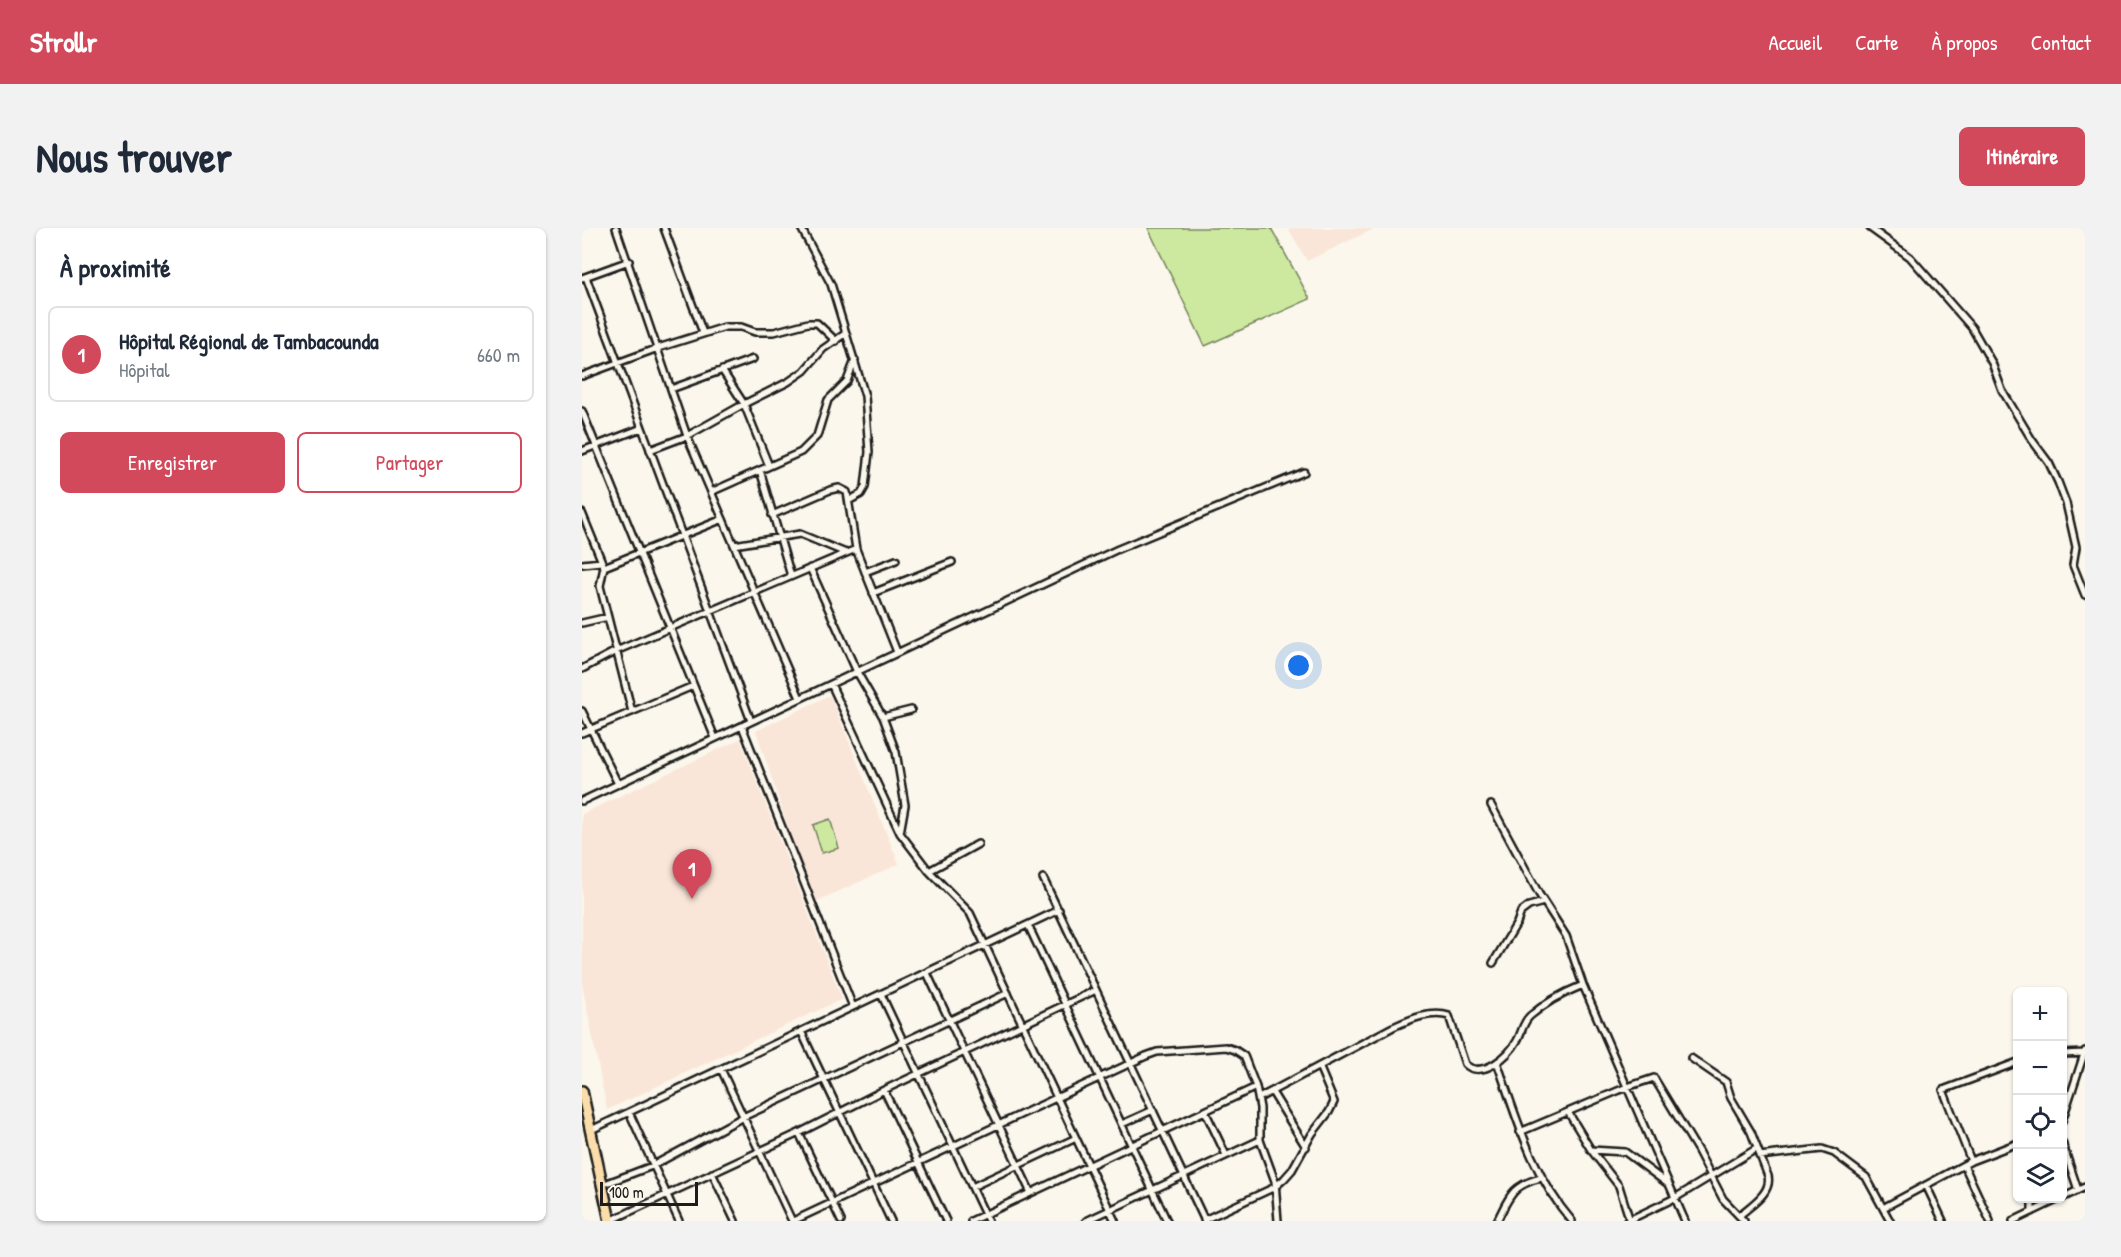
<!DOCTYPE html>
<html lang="fr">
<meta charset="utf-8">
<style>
:root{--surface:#fff;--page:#f2f2f3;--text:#1f2937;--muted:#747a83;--line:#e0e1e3;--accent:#d1495b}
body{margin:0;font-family:"Patrick Hand",sans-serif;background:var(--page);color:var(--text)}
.controls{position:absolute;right:18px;bottom:18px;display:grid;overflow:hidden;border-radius:9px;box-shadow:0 2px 4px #0004}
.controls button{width:54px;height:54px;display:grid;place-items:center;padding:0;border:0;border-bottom:2px solid var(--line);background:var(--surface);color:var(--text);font:30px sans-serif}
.scale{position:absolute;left:18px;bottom:15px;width:98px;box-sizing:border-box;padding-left:6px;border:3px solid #1c1c1c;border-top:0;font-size:16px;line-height:21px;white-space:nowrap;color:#1c1c1c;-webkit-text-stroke:4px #fbf7ec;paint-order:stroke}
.you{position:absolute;left:717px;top:438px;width:21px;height:21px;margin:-15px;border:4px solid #fff;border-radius:50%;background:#1a73e8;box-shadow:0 0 0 9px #1a73e833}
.badge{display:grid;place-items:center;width:39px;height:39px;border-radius:50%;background:var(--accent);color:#fff;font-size:20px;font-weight:700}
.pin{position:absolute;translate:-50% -50px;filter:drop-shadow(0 2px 3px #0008)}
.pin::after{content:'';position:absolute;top:32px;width:21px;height:18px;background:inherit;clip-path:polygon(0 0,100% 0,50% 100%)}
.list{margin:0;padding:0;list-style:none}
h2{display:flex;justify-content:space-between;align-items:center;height:78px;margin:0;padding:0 24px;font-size:26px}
h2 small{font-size:20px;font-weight:400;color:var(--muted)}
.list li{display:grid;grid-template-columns:39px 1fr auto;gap:18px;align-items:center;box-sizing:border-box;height:96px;margin:0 12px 12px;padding:0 12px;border:2px solid var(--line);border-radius:9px}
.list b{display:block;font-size:22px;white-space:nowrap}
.list p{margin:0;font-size:20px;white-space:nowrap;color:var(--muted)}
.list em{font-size:20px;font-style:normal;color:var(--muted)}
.actions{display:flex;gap:12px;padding:18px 24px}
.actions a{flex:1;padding:14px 0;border:2px solid var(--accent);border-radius:9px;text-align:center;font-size:21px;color:var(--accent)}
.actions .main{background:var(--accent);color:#fff}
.icon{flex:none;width:33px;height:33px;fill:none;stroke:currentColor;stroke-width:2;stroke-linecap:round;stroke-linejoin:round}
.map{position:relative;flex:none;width:1503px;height:993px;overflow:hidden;border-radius:9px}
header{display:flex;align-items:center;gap:36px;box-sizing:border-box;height:84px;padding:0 30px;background:var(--accent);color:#fff}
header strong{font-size:28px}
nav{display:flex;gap:33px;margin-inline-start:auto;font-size:21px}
.intro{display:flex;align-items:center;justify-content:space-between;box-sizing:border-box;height:144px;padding:0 36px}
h1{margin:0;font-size:42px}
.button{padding:15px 27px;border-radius:9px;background:var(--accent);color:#fff;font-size:21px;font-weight:700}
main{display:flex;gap:36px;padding:0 36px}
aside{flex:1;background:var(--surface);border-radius:9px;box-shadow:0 2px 4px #0004}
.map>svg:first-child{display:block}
</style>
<header>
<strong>Strollr</strong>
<nav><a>Accueil</a><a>Carte</a><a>À propos</a><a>Contact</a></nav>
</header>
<div class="intro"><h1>Nous trouver</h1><a class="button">Itinéraire</a></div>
<main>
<aside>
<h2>À proximité<small></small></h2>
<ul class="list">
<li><span class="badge">1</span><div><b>Hôpital Régional de Tambacounda</b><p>Hôpital</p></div><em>660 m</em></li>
</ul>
<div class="actions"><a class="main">Enregistrer</a><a>Partager</a></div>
</aside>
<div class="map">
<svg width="1503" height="993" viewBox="0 0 1503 993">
<rect width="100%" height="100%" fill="#fbf7ec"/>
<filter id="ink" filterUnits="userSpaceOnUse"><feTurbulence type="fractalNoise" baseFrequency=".0167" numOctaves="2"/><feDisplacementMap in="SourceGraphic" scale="12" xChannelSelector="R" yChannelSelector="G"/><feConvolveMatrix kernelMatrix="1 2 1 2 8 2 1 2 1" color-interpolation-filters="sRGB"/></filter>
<g filter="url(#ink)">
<path fill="#fae6d9" d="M706,0H794L725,33Z
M248,467L317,636L231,675L174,503Z
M158,511L260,771L25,882L0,756V586Z"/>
<path fill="#cde9a0" stroke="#74825e" stroke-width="1.5" d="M566,0H689L728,71L623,118Z
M248,591L257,620L240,625L231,597Z"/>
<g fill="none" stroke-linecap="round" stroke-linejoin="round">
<g stroke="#1c1c1c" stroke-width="10">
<path id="minor" d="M34,0L105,208L218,470
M82,0L121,105
M219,0L249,56L283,168L287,224L283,259L279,266L268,272
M1288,0L1328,29L1390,100L1410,135L1420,162L1450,212L1467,235L1476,254L1484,275L1494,319L1491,337L1503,367
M4,49L169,493
M0,50L47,33
M140,142L162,176L187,238
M0,148L76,120L143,99H159L173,104H192L226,95H235L254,113
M89,161L171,131
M0,183L133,510
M68,222L105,208L162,176L206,154L222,143L241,121L264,105
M0,223L60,200
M178,242L209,348
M129,264L219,224L235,208L246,172L265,153L273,132
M0,285L22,339L18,358L50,484
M190,287L248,262L257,260L265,264L274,321L315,424
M152,317L218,306L264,325
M0,336L19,334
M22,339L141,291
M228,340L275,444L301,489L314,524L323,577L318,605
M283,344L314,332
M291,365L370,334
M0,395L26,389
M0,441L34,423L274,321
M249,456L318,605L347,643L388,685L533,993
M0,483L36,556
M301,489L329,482
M160,498L271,779
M0,505L111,458
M0,573L536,321L722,244
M909,577L957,666L984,708L1001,757L1103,993
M347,643L396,616
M461,650L623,993
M446,697L585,993
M911,735L935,695L939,684L947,678L962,674
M345,745L449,965
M299,766L406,993
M219,803L309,993
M1480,826L1503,825
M1109,830L1144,854L1149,870L1169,904L1186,948C1190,965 1169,977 1158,987
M915,834C935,891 950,947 990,993
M139,841L210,993
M302,862L364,993
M690,864L724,919
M677,870L811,799C827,792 849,782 867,788L883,836C899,852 927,828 935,813C940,804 941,794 948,788C964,774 981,765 1001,757
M623,883L644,927
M47,884L97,993
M986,884L1009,922L1037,958L1048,993
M1480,893L1503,823
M540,896L571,882
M9,902L477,682
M938,904L1045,859L1072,850L1116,923L1141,971L1162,993
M217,905L259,993
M1480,914L1496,962
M1009,922L1043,924L1086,956
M1177,928L1240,921L1252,925L1284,949L1308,993
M1389,933L1361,862L1436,834
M1382,937L1408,993
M130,945L153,993
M20,957L70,938L161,889L426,765
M1344,957L1361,993
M390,959L494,910
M1480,970L1503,959
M1301,980L1389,933L1436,915
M1450,984V970
M622,992L693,959L702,951L710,942L730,906L747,884L752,874L737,838
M28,993L217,905L302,862L514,762
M211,993L564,828L575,824L644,819L653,822L662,828L674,859L678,880V912L693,953L696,993
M389,993L674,859
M504,993L678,912
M915,993C927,969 930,957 959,950
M1045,993L1093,970L1174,921
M1431,993L1479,970"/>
</g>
<g stroke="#1c1c1c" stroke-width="14">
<path id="trunk" d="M0,863L28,993"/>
</g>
<use href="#minor" stroke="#fbf7ec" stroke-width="5"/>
<use href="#trunk" stroke="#fbddab" stroke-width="9"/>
</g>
</g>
</svg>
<div class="controls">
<button>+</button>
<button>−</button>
<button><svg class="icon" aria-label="locate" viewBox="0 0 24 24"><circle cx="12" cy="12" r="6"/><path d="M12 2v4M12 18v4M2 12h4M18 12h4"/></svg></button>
<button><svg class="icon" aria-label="layers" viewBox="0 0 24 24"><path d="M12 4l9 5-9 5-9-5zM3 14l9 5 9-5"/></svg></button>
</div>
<div class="scale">100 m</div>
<div class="you"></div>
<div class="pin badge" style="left:110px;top:671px">1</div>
</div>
</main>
